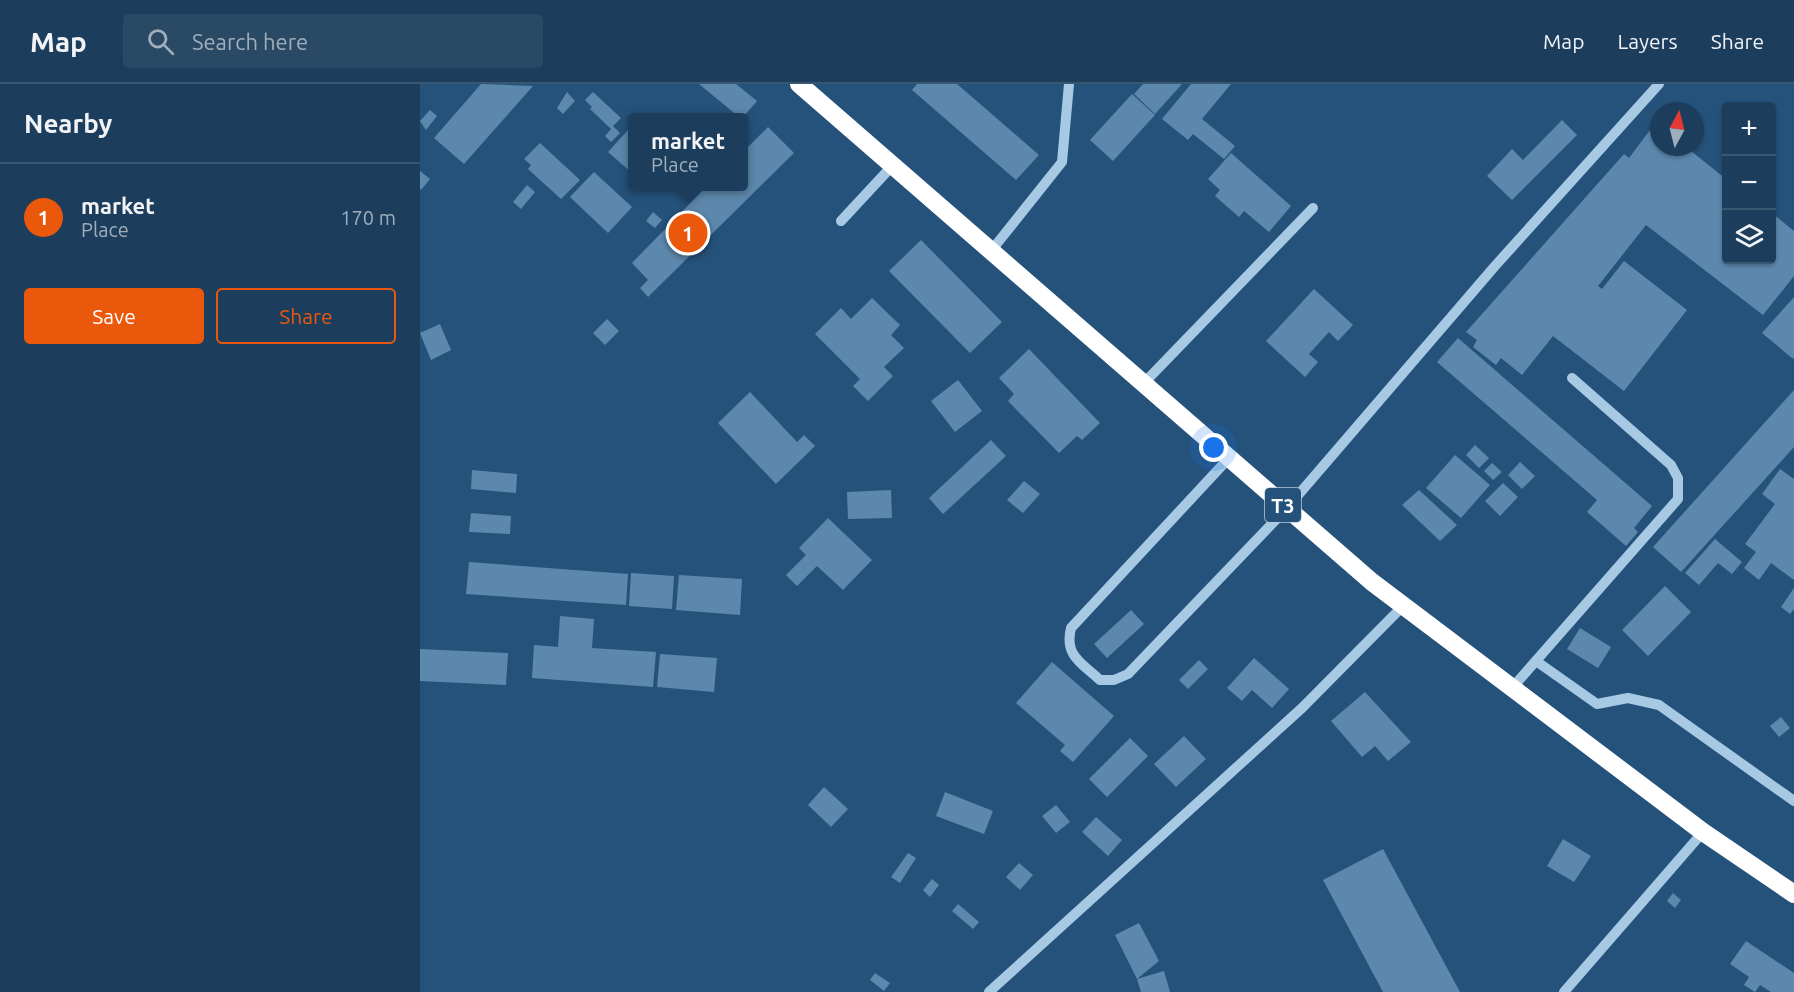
<!DOCTYPE html>
<meta charset="utf-8">
<style>
:root{--surface:#1c3e5c;--page:#294965;--text:#f1f3f6;--muted:#a0aebb;--line:#3a5772;--accent:#ea580c}
body{margin:0;font-family:Ubuntu,sans-serif;background:var(--page);color:var(--text)}
.controls{position:absolute;right:18px;top:18px;display:grid;overflow:hidden;border-radius:6px;box-shadow:0 2px 4px #0004}
.controls button{width:54px;height:54px;display:grid;place-items:center;padding:0;border:0;border-bottom:2px solid var(--line);background:var(--surface);color:var(--text);font:30px sans-serif}
.compass{position:absolute;left:1230px;top:18px;width:54px;height:54px;border-radius:50%;background:var(--surface);box-shadow:0 2px 4px #0004;rotate:7deg}
.you{position:absolute;left:794px;top:364px;width:21px;height:21px;margin:-15px;border:4px solid #fff;border-radius:50%;background:#1a73e8;box-shadow:0 0 0 9px #1a73e833}
.badge{display:grid;place-items:center;width:39px;height:39px;border-radius:50%;background:var(--accent);color:#fff;font-size:20px;font-weight:700}
.pin{position:absolute;translate:-50% -50%;border:3px solid #fff;box-shadow:0 2px 6px #0006}
.popup{position:absolute;left:208px;top:29px;width:120px;height:78px;box-sizing:border-box;display:grid;place-content:center;border-radius:6px;background:var(--surface);filter:drop-shadow(0 2px 4px #0005);font-size:20px;white-space:nowrap;color:var(--muted)}
.popup b{font-size:22px;color:var(--text)}
.popup::after{content:'';position:absolute;left:50%;top:100%;margin-left:-12px;border:12px solid transparent;border-top-color:var(--surface)}
.list{margin:0;padding:0;list-style:none}
h2{display:flex;justify-content:space-between;align-items:center;height:78px;margin:0;padding:0 24px;font-size:26px}
h2 small{font-size:20px;font-weight:400;color:var(--muted)}
.list li{display:grid;grid-template-columns:39px 1fr auto;gap:18px;align-items:center;box-sizing:border-box;height:108px;padding:0 24px;border-top:2px solid var(--line)}
.list b{display:block;font-size:22px;white-space:nowrap}
.list p{margin:0;font-size:20px;white-space:nowrap;color:var(--muted)}
.list em{font-size:20px;font-style:normal;color:var(--muted)}
.actions{display:flex;gap:12px;padding:18px 24px}
.actions a{flex:1;padding:14px 0;border:2px solid var(--accent);border-radius:6px;text-align:center;font-size:21px;color:var(--accent)}
.actions .main{background:var(--accent);color:#fff}
.icon{flex:none;width:33px;height:33px;fill:none;stroke:currentColor;stroke-width:2;stroke-linecap:round;stroke-linejoin:round}
.map{position:relative;flex:none;width:1374px;height:908px;overflow:hidden}
header{display:flex;align-items:center;gap:36px;box-sizing:border-box;height:84px;padding:0 30px;background:var(--surface);border-bottom:2px solid var(--line)}
header strong{font-size:28px}
nav{display:flex;gap:33px;margin-inline-start:auto;font-size:21px}
.search{width:420px;height:54px;background:var(--page);display:flex;align-items:center;gap:15px;box-sizing:border-box;padding:0 21px;border-radius:6px;color:var(--muted);font-size:22px}
main{display:flex}
aside{flex:1;background:var(--surface)}
.map>svg:first-child{display:block}
</style>
<header>
<strong>Map</strong>
<div class="search"><svg class="icon" aria-label="search" viewBox="0 0 24 24"><circle cx="10" cy="10" r="6"/><path d="M15 15l6 6"/></svg>Search here</div>
<nav><a>Map</a><a>Layers</a><a>Share</a></nav>
</header>
<main>
<aside>
<h2>Nearby<small></small></h2>
<ul class="list">
<li><span class="badge">1</span><div><b>market</b><p>Place</p></div><em>170 m</em></li>
</ul>
<div class="actions"><a class="main">Save</a><a>Share</a></div>
</aside>
<div class="map">
<svg width="1374" height="908" viewBox="0 0 1374 908">
<rect width="100%" height="100%" fill="#25527b"/>
<path fill="#5d88ad" d="M61,0L113,2L44,80L14,54Z
M279,0H316L337,17L323,33H319Z
M497,0H537L619,71L596,96L492,6Z
M723,0H762L735,30L714,10Z
M771,0H811L782,35L815,62L804,75L773,50L768,56L742,35Z
M147,8L155,17L143,30L137,24Z
M173,8L201,34L193,42L200,49L191,58L185,52L191,45L170,25L172,23L165,16Z
M712,10L735,31L693,77L670,56Z
M10,26L17,32L6,46L0,37Z
M1239,34V63H1266L1306,95V176H1352V129L1374,147V192L1343,231L1226,141L1178,202L1182,205L1204,177L1267,226L1204,307L1133,252L1102,291L1081,274L1076,281L1053,263L1057,256L1046,248L1204,70L1209,74Z
M1142,36L1157,51L1092,116L1067,92L1092,65L1103,76Z
M348,43L374,69L228,213L220,204L228,196L212,179L287,102H324V67Z
M208,46L212,50V89L188,68Z
M120,59L160,96L141,115L108,85L111,81L104,75Z
M811,69L871,122L849,148L824,127L819,133L795,112L800,106L788,95Z
M0,87L10,95L1,106L0,105Z
M174,88L212,123L188,149L150,113Z
M107,101L115,108L101,125L93,118Z
M233,128L242,136L235,144L226,137Z
M501,156L582,238L550,269L469,187Z
M894,205L933,241L918,257L909,248L889,270L898,278L885,293L846,257Z
M1374,213V273L1373,275L1342,249Z
M452,214L480,241L471,251L484,264L464,283L473,292L448,317L433,302L440,295L395,250L421,224L431,235Z
M187,235L199,247L185,261L173,249Z
M20,240L31,266L11,276L0,249Z
M1038,254L1232,422L1214,444L1218,448L1206,462L1167,428L1177,416L1017,278Z
M609,265L680,339L662,356L657,352L639,369L588,317L594,310L579,294Z
M538,296L562,327L535,348L511,317Z
M1374,306V363L1261,488L1233,463Z
M330,308L377,358L384,351L395,362L356,400L298,339Z
M571,356L586,372L523,430L509,414Z
M1055,361L1069,374L1059,384L1046,371Z
M1035,371L1070,401L1041,434L1006,404Z
M1100,378L1115,392L1102,405L1088,391Z
M1072,379L1082,388L1073,396L1064,387Z
M1360,385L1374,395V496L1351,479L1339,496L1324,484L1336,468L1325,460L1355,420L1342,410Z
M52,386L97,390L96,409L51,405Z
M604,397L620,410L603,429L587,416Z
M1083,399L1098,413L1080,432L1065,417Z
M471,406L472,434L428,435L427,408Z
M999,406L1037,441L1020,457L982,421Z
M51,429L91,432L90,450L49,448Z
M408,434L452,476L423,506L397,482L377,502L366,491L386,471L379,464Z
M1295,455L1322,478L1312,490L1298,479L1279,501L1265,489Z
M49,478L208,490L206,521L46,510Z
M211,489L254,492L252,525L209,522Z
M259,491L322,495L320,531L256,526Z
M1245,502L1271,528L1228,572L1202,546Z
M1374,504V525L1370,530L1361,523Z
M711,526L724,540L687,574L674,560Z
M140,532L174,535L172,564L236,568L233,603L112,594L114,561L138,563Z
M1160,544L1191,563L1178,584L1147,565Z
M0,565L88,569L86,601L0,597Z
M240,570L297,574L294,608L237,603Z
M834,574L869,605L852,624L832,606L822,617L807,604Z
M779,576L788,585L768,605L759,596Z
M632,578L694,632L653,678L640,667L645,661L596,619Z
M945,608L991,658L968,677L955,662L942,673L911,637Z
M1361,633L1370,644L1359,653L1350,642Z
M764,652L786,675L756,703L734,680Z
M710,654L728,672L687,713L669,695Z
M404,703L428,725L411,743L388,721Z
M525,708L573,727L564,750L516,732Z
M636,721L650,738L636,749L622,732Z
M676,733L702,756L688,772L662,748Z
M1143,755L1171,772L1154,798L1127,782Z
M963,765L1040,908H963L903,796Z
M488,769L496,774L480,799L471,793Z
M599,779L613,791L600,806L586,793Z
M512,795L519,801L510,813L503,806Z
M1253,809L1261,816L1255,824L1247,817Z
M538,820L559,838L553,845L532,827Z
M719,839L739,877L717,895L695,851Z
M1326,857L1374,889V908H1351L1340,901L1335,908L1324,901L1329,893L1310,880Z
M744,887L750,908H721L717,895Z
M455,889L470,899L464,907L450,896Z"/>
<g fill="none" stroke-linecap="round" stroke-linejoin="round">
<path stroke="#a8c9e4" stroke-width="10" d="M421,137L473,81
M571,167L642,78L649,0
M724,299L893,124
M809,374L651,544C644,572 662,579 680,596H694L708,590L867,424L1075,182L1239,0
M1116,577L1177,620L1208,614L1239,621L1374,717
M1092,604L1258,415V394L1251,381L1152,294
M569,908L882,624L983,522
M1144,908L1283,748"/>
<path stroke="#fff" stroke-width="18" d="M379,0L952,498L1283,748L1374,810"/>
</g>
<g text-anchor="middle" dominant-baseline="central" stroke-width="4.5" stroke-linejoin="round" paint-order="stroke">
<rect fill="#25527b" stroke="#becbd7" stroke-width="1.5" x="845" y="404" width="36" height="34" rx="4.5"/>
<g font-size="20" font-weight="bold" fill="#fff">
<text x="863" y="421">T3</text>
</g>
</g>
</svg>
<div class="controls">
<button>+</button>
<button>−</button>
<button><svg class="icon" aria-label="layers" viewBox="0 0 24 24"><path d="M12 4l9 5-9 5-9-5zM3 14l9 5 9-5"/></svg></button>
</div>
<svg class="compass" viewBox="-18 -18 36 36"><path d="M0-13l5 13h-10z" fill="#e53935"/><path d="M0 13l5-13h-10z" fill="#a0aebb"/></svg>
<div class="you"></div>
<div class="pin badge" style="left:268px;top:149px">1</div>
<div class="popup"><b>market</b>Place</div>
</div>
</main>
